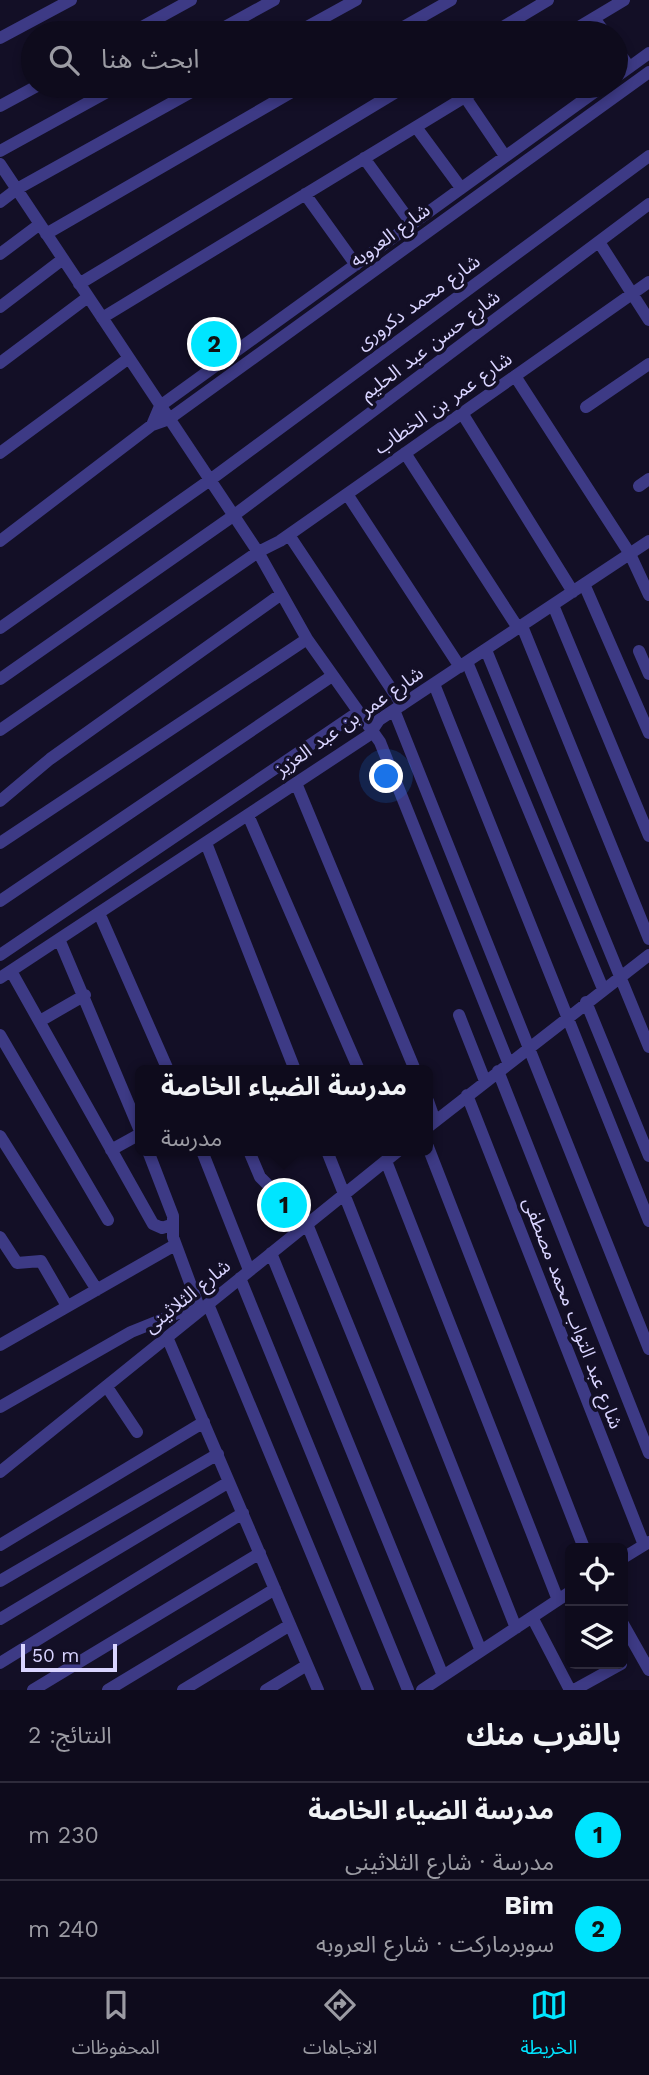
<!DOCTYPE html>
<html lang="ar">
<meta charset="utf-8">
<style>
:root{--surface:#0e0b1c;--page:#171425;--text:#f1f3f6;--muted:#9b9ba3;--line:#2e2b3b;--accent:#00e5ff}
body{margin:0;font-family:"Work Sans","Noto Sans Arabic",sans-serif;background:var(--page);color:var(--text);direction:rtl}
.controls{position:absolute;right:21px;bottom:21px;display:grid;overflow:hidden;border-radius:10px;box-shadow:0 4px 10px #0003}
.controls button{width:63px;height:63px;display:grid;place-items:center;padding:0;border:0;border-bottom:2px solid var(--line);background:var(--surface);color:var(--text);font:35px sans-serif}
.scale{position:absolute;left:21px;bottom:18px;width:96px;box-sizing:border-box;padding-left:7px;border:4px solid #d9d4ff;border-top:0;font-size:19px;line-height:24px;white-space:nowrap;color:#d9d4ff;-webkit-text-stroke:5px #130f26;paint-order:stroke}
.you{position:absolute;left:387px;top:777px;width:24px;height:24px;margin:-18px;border:5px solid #fff;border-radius:50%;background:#1a73e8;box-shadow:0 0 0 10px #1a73e833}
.badge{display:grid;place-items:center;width:46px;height:46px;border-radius:50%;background:var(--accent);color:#111;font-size:23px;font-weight:700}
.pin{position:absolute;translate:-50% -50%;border:4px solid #fff;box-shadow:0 2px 7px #0006}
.popup{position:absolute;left:135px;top:1065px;width:298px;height:91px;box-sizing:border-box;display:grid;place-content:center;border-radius:10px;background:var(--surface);filter:drop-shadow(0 2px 5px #0005);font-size:23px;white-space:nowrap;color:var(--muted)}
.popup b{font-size:26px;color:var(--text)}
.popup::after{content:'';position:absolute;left:50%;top:100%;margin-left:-14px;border:14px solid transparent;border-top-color:var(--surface)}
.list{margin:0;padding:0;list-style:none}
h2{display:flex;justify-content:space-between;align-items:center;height:91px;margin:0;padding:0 28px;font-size:30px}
h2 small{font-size:23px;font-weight:400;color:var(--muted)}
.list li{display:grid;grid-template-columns:46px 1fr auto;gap:21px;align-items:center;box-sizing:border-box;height:98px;padding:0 28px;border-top:2px solid var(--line)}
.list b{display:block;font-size:26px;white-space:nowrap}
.list p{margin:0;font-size:23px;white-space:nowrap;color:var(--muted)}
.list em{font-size:23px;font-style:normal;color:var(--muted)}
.icon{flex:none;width:38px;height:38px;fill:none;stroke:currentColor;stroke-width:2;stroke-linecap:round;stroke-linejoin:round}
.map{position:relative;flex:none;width:649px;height:1690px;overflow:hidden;direction:ltr}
.search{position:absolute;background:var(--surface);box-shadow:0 4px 10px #0003;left:21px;right:21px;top:21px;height:77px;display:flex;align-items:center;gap:18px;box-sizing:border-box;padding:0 24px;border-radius:38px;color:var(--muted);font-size:26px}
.sheet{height:287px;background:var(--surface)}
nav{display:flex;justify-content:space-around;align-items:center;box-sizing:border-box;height:98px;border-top:2px solid var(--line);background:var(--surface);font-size:19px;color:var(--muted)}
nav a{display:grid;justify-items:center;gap:4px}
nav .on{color:var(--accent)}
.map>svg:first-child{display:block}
</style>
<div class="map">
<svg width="649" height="1690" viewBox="0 0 649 1690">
<rect width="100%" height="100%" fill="#130f26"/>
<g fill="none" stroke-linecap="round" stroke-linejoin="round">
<path stroke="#3d3a85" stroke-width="12" d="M594,18L605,33
M131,33L191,0
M214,33L274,0
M296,33L356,0
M393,33L451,0
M493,33L548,0
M569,33L624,0
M0,38L71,0
M616,48L629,67
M616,77L649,53
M465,97L505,156
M0,106L37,86
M416,127L461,188
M0,151L118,86
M364,158L412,224
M0,164L258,552L307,639L380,742L508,1062
M305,194L356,265
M0,202L17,189L202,86
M46,234L302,86
M599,242L649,320
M0,254L40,224
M79,284L406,86
M0,307L63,259
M102,318L483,86
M0,363L88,297
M515,376L630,554L649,595
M586,407L649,364
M462,413L573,592
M152,425L160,406L603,86
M0,453L129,358
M405,453L518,628
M639,486L649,479
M347,494L460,667
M289,535L402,705
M0,541L152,425L169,419L649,72
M584,584L649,733
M553,605L649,836
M522,626L649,939
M0,628L210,480L649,156
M486,650L649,1047
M639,651L649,674
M467,662L603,989
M0,679L233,516L649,204
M434,684L649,1221
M394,710L649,1349
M0,730L258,552L280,541L649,282
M296,783L415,1070
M0,801L50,759L280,595
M248,815L359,1070
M0,843L307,639
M206,843L295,1070
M0,901L332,676
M99,913L168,1070
M59,939L140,1131
M0,955L357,713
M11,971L153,1224L162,1228L171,1225
M0,978L369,735L379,720L649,541
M586,1002L649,1156
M459,1015L485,1081
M40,1021L85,995
M0,1035L108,1220
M498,1071L649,1453
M467,1095L644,1545
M428,1101L435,1121
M428,1127L649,955
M0,1136L97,1290
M428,1147L584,1548
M111,1150L140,1134
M148,1151L173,1216V1237L200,1310
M202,1151L249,1270
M249,1151L260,1177L307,1224L481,1651
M327,1151L516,1628
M386,1161L558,1600
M0,1237L17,1263L41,1261L67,1306
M271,1253L443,1676
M240,1278L408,1690
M208,1304L368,1690
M167,1337L318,1690
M0,1345L175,1245
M107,1387L137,1432
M0,1407L131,1332L198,1305
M0,1472L398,1151
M0,1545L204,1422
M623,1558L649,1542
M0,1581L218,1454
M532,1617L570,1690
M0,1619L229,1482
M623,1624L649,1670
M0,1663L243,1513
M33,1690L260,1553
M108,1690L275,1589
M183,1690L290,1625
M266,1690L307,1665
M422,1690L570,1592
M574,1690L621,1664"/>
</g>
<g text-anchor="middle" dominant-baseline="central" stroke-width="7" stroke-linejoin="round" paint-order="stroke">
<g font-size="19" fill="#d9d4ff" stroke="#130f26">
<text transform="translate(390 235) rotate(-36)">شارع العروبه</text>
<text transform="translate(418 302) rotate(-36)">شارع محمد دكرورى</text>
<text transform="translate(430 345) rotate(-37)">شارع حسن عبد الحليم</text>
<text transform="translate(443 403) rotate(-35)">شارع عمر بن الخطاب</text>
<text transform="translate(349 721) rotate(-35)">شارع عمر بن عبد العزيز</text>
<text transform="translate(187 1296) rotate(-39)">شارع الثلاثينى</text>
<text transform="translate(573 1313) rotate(69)">شارع عبد التواب محمد مصطفى</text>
</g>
</g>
</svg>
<div class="controls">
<button><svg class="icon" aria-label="locate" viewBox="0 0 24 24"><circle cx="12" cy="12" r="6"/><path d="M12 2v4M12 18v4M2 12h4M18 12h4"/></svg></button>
<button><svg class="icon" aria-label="layers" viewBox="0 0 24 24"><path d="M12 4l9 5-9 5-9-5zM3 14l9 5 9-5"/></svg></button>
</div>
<div class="scale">50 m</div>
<div class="you"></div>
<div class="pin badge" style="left:284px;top:1205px">1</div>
<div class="popup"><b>مدرسة الضياء الخاصة</b>مدرسة</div>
<div class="pin badge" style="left:214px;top:344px">2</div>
<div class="search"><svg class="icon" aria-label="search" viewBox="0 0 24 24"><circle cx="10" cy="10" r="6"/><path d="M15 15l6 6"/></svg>ابحث هنا</div>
</div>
<section class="sheet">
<h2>بالقرب منك<small>النتائج: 2</small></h2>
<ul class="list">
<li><span class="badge">1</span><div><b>مدرسة الضياء الخاصة</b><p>مدرسة · شارع الثلاثينى</p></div><em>230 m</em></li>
<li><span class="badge">2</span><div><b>Bim</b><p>سوبرماركت · شارع العروبه</p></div><em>240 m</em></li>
</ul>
</section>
<nav>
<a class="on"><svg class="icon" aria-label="map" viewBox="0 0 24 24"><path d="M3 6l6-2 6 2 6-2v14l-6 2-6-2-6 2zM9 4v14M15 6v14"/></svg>الخريطة</a>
<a><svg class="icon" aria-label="directions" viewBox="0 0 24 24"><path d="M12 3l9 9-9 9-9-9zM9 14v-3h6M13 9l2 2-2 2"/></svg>الاتجاهات</a>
<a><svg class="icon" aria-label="saved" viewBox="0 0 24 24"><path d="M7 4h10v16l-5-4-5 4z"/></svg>المحفوظات</a>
</nav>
